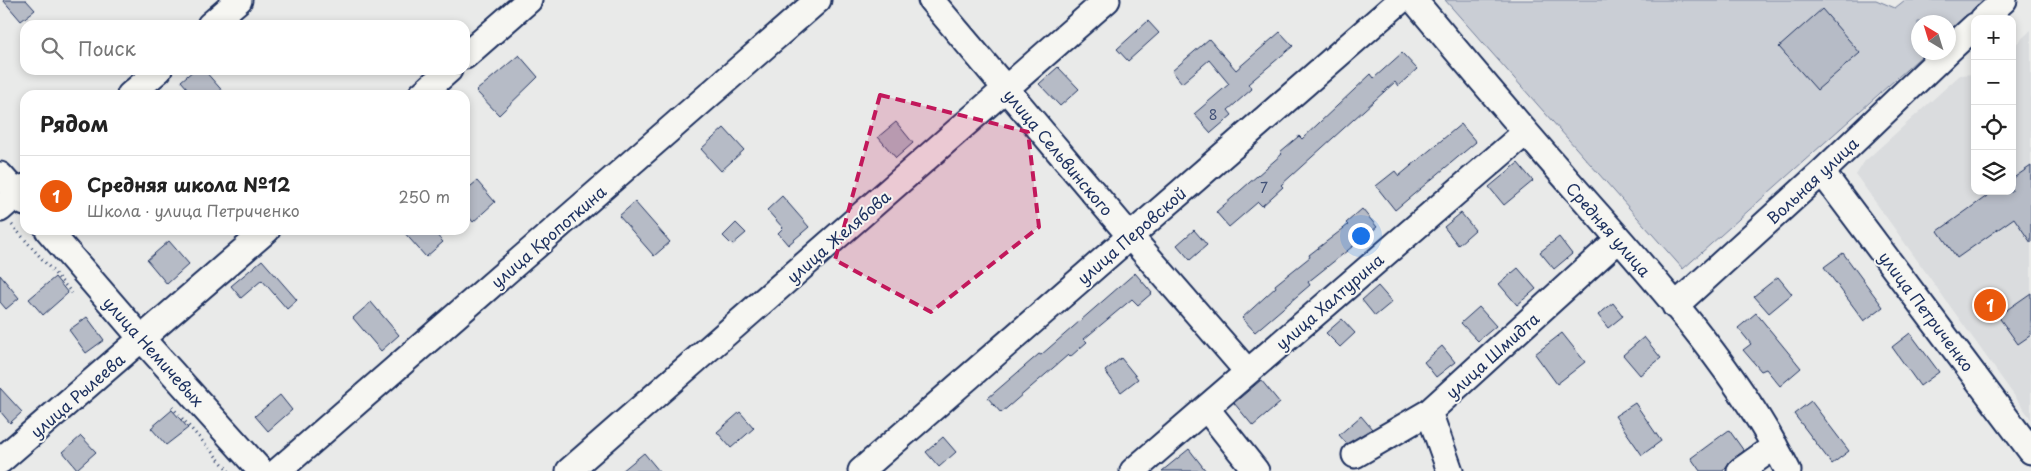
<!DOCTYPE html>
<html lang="ru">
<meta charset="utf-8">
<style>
:root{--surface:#fff;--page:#f6f6f6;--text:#222;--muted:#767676;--line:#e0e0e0;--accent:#ea580c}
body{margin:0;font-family:"Playpen Sans",sans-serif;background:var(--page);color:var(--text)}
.controls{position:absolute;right:15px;top:15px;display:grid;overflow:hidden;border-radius:10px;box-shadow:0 2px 8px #0003}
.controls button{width:45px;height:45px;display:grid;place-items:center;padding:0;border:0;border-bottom:1px solid var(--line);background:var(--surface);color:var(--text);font:25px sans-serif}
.compass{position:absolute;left:1911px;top:15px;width:45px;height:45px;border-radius:50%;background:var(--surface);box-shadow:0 2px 8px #0003;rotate:322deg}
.you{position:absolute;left:1360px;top:235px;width:18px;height:18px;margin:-12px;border:4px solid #fff;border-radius:50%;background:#1a73e8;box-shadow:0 0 0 8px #1a73e833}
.badge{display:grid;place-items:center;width:32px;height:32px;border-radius:50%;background:var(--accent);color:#fff;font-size:16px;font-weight:700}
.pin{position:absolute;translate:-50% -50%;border:2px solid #fff;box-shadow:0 1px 5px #0006}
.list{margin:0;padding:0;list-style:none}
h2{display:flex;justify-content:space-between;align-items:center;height:65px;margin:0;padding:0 20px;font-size:21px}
h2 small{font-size:16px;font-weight:400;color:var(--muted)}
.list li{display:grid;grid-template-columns:32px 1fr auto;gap:15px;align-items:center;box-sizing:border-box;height:80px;padding:0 20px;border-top:1px solid var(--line)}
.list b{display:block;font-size:19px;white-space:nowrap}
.list p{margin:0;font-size:16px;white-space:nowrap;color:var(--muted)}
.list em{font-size:16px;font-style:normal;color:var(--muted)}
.icon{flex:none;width:28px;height:28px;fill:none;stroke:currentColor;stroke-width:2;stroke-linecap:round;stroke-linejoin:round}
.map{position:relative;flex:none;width:2031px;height:471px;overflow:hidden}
.search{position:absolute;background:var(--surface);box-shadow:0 2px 8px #0003;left:20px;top:20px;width:450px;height:55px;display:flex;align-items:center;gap:12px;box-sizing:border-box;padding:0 18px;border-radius:15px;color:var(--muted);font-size:19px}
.panel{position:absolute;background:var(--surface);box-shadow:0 2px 8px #0003;left:20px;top:90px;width:450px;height:145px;border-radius:15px}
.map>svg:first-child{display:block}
</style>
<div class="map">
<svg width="2031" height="471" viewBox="0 0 2031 471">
<rect width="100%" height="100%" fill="#e9eae9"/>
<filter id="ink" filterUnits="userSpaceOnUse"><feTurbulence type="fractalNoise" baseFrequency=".02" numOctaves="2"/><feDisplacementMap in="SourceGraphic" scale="10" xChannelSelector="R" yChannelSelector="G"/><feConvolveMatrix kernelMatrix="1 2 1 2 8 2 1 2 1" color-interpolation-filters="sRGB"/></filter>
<g filter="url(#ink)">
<path fill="#dadcde" d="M2031,30V419L1856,175L1864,162L1960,75L1975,74V191H2012V48Z"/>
<path fill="#caced5" stroke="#727e9a" d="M1445,0H1876L1895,8L1905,0H1984L1949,32L1948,22H1918V52L1925,53L1683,269Z"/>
<path fill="#b6bbc6" stroke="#1b2f5e" d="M3,0H26L35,10L21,21Z
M1822,9L1860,53L1817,90L1779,47Z
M1148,21L1159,33L1128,61L1117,49Z
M1280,32L1293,46L1248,84L1252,89L1228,110L1232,115L1211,133L1194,114L1229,84L1209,60L1182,83L1172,71L1209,39L1236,70Z
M1402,53L1417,69L1398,86L1395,82L1281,185L1283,187L1262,206L1258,202L1229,227L1216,212L1282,154L1280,152L1299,136L1302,139L1371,74L1374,78Z
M519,55L538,77L499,115L476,91Z
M1058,67L1079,89L1060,106L1039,84Z
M194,70H204L226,95H193L181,81Z
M896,122L913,143L896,158L878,137Z
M1461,124L1476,142L1395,210L1376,186L1395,171L1399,176Z
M724,128L744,150L721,171L701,149Z
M1518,163L1533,181L1504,205L1489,187Z
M2031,166V243L2014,218L1957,258L1938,231L1994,191H2012V179Z
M477,181L495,202L473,222L465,212V191Z
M782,196L809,227L788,245L778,233L783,228L767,210Z
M635,202L670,242L654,256L619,216Z
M1362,209L1377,227L1308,282L1310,285L1255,332L1242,318L1276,287L1275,285L1310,257L1309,255L1348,225L1346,223Z
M1461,213L1475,230L1458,245L1444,227Z
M736,223L746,233L732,245L723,236Z
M402,230H432L443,242L426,257Z
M1194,230L1207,245L1190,260L1177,245Z
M1559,237L1572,254L1554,269L1540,252Z
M169,241L189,264L167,284L147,260Z
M1843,253L1883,307L1864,321L1824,267Z
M262,260L297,300L287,309L262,280L241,298L231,286Z
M1518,268L1536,289L1517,305L1499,284Z
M1135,273L1152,293L1138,305L1132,299L1084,339L1087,342L1070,357L1068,355L1001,413L988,398L1039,354L1041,355Z
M0,275L19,298L6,309L0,302Z
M55,277L68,293L43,315L29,299Z
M1778,277L1792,294L1769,313L1754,296Z
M1378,286L1392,302L1375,316L1362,300Z
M2031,293V335L2018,344L1998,316Z
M371,302L399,335L381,351L353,318Z
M1613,303L1623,316L1608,328L1598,315Z
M1479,307L1496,326L1478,341L1461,323Z
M1756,313L1801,368L1780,386L1766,369L1761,371L1743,350L1751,344L1738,328Z
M87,317L104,340L86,353L69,330Z
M1342,319L1355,333L1340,347L1326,333Z
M1562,333L1585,362L1557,384L1535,354Z
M1910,333L1939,372L1920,386L1892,347Z
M1644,337L1661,358L1640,375L1623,355Z
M1442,346L1455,362L1436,377L1424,362Z
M1121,358L1138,379L1121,392L1105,371Z
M1261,380L1280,403L1253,426L1234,403Z
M0,388L22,412L10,423L0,411Z
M280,395L292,410L268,431L255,416Z
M1811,401L1849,451L1832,464L1794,414Z
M1635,403L1661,441L1642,455L1615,416Z
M172,410L188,428L166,445L151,428Z
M740,412L754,428L731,448L717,432Z
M1361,416L1372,429L1347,444L1339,435Z
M1729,430L1744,451L1731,460L1723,471H1700L1691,458Z
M81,436L96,452L77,469L63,452Z
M943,437L956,452L939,467L926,452Z
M1189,449L1206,471H1162Z
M644,453L659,471H622Z"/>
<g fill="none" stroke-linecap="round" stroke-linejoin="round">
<g stroke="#1b2f5e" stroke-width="29">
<path id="minor" d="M931,0L1130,236L1247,371
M1414,0C1470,67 1526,133 1584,199C1657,282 1738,371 1788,471
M1983,19L2004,0
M210,25L239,0
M1948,51L1975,26
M465,56L529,0
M130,95L159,70
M421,95L449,70
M1822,172L2031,451
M0,175L25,203
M0,209L25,187
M48,230L142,339L261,471
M1675,306L1822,172L1947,52
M1206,408L1256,471
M1429,412L1450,471
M1355,455L1429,412L1619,239
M0,461L267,230
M278,471L818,0
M569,471L1107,0
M861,471L1401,0
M1133,471L1525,133
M1740,471L1775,446"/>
</g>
<path stroke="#1b2f5e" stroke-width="3" stroke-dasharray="1 4" stroke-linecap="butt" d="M12,225L72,293
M172,407L229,471"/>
<use href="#minor" stroke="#f6f6f2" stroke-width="25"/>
</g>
</g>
<path fill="#c2185b" fill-opacity="0.2" stroke="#c2185b" stroke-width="4" stroke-dasharray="10 6" stroke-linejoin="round" d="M880,95L1028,132L1039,227L931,312L835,260Z"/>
<g text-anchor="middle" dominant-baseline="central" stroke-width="4" stroke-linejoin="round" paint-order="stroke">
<g font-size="14" fill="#425278">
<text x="1213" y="114">8</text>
<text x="1264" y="187">7</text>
</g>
<g font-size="16" fill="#1b2f5e" stroke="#f6f6f2">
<text transform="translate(1059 152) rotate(50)">улица Сельвинского</text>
<text transform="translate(1812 180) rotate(-43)">Вольная улица</text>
<text transform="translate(1609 229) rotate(49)">Средняя улица</text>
<text transform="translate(1131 235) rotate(-41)">улица Перовской</text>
<text transform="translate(548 236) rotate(-41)">улица Кропоткина</text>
<text transform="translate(838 236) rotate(-41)">улица Желябова</text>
<text transform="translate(1329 301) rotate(-41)">улица Халтурина</text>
<text transform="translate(1927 311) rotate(53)">улица Петриченко</text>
<text transform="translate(154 351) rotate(48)">улица Немичевых</text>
<text transform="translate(1492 355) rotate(-42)">улица Шмидта</text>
<text transform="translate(77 395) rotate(-41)">улица Рылеева</text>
</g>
</g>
</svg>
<div class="controls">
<button>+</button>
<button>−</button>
<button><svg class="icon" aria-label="locate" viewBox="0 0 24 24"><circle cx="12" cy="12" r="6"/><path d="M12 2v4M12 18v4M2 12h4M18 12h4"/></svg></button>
<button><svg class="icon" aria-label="layers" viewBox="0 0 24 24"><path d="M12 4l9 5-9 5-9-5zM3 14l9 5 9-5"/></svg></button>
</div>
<svg class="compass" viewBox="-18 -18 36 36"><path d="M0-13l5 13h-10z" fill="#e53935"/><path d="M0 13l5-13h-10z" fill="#767676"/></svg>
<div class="you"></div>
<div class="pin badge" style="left:1990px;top:305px">1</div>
<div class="search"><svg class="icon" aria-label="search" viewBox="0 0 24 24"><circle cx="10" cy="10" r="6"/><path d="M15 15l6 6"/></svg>Поиск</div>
<section class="panel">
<h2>Рядом<small></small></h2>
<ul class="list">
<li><span class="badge">1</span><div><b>Средняя школа №12</b><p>Школа · улица Петриченко</p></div><em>250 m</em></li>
</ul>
</section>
</div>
